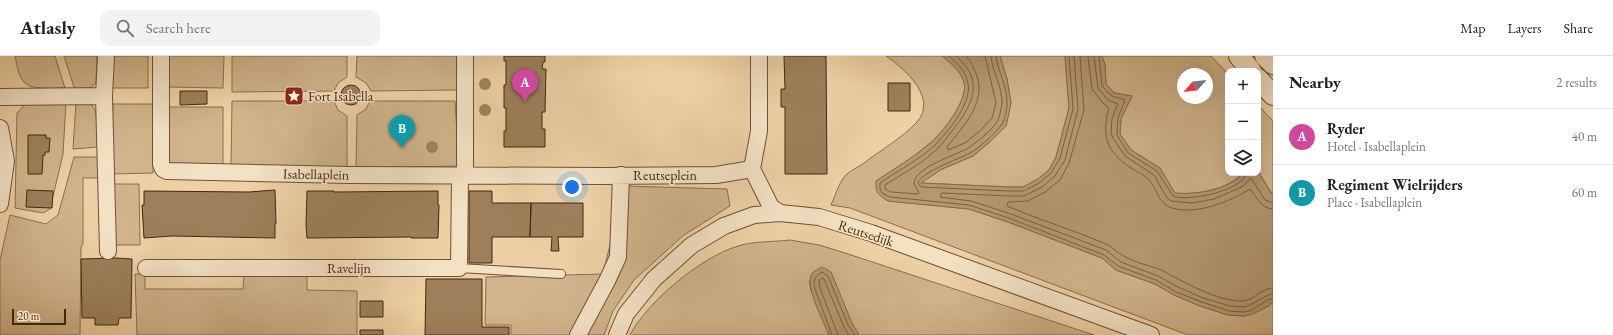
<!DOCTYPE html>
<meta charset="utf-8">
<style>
:root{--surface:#fff;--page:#f2f2f2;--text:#202124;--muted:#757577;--line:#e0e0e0;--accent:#8f2418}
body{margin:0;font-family:"EB Garamond",serif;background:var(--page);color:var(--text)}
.controls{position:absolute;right:12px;top:12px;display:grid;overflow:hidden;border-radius:8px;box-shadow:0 4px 16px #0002}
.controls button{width:36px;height:36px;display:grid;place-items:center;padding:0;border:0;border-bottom:1px solid var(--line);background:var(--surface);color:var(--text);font:20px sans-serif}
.compass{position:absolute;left:1177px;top:12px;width:36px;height:36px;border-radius:50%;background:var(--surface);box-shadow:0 4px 16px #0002;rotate:243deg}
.scale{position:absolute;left:12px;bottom:10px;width:54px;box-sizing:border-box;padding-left:4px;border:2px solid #43280b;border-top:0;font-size:11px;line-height:14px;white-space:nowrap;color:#43280b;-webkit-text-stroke:3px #f3e1c4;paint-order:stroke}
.you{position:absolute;left:572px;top:131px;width:14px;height:14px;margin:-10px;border:3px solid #fff;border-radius:50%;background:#1a73e8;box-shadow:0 0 0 6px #1a73e833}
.badge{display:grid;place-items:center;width:26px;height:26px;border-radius:50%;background:var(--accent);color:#fff;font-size:13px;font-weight:700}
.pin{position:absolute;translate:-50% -33px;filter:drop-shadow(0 1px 2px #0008)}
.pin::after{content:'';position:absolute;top:21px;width:14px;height:12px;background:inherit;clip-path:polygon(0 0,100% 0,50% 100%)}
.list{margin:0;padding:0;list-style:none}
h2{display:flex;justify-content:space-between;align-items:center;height:52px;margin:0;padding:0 16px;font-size:17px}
h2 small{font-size:13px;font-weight:400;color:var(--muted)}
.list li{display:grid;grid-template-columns:26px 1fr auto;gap:12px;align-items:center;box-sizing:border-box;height:56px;padding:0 16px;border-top:1px solid var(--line)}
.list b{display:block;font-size:15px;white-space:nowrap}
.list p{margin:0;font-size:13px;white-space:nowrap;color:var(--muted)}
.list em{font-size:13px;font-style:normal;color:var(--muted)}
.icon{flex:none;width:22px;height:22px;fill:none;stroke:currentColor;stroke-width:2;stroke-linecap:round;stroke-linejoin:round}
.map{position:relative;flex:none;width:1273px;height:279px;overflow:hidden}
header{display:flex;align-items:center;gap:24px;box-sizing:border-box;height:56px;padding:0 20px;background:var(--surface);border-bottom:1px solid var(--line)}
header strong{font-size:19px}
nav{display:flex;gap:22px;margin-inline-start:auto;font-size:14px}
.search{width:280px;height:36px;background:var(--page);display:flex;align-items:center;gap:10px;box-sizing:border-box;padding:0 14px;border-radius:12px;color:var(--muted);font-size:15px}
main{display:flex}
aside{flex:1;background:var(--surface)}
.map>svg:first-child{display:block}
</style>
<header>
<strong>Atlasly</strong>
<div class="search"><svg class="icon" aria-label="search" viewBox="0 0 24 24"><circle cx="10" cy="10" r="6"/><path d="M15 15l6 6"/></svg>Search here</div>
<nav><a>Map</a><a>Layers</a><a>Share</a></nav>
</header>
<main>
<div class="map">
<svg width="1273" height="279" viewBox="0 0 1273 279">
<rect width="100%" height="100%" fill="#edd1a5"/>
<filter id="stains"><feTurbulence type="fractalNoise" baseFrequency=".005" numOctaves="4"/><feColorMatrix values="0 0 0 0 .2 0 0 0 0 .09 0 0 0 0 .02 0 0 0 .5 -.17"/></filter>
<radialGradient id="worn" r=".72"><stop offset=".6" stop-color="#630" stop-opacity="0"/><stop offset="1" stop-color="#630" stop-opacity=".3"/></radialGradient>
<path fill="#d0b48b" stroke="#8a6e4b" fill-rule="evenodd" d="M15,0H55L65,32C56,32 31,34 25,27C18,21 17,8 15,0Z
M64,0H97L96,27L90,32L75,34Z
M113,0H148V32H112Z
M167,0H224L223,32L167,31Z
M232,0H347V21L338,27L334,35L232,36Z
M357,0H457V34L371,35L366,27L356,21Z
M886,0H942C951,7 960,14 964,26C969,43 943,77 929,88C913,102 894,113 876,125L888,145L969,153L1008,166L1102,202L1116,214L1155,228L1174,239L1200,250L1228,259L1244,260L1269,250L1273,245V279H1188L850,152L831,149C835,140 838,129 844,121C848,116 858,111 864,107C881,94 902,82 917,66C938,42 905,13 886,0Z
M1000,0H1065L1069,52L1056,101L1049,114L1038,123L1023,131H1009L920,127L942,113L973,100L992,84L1006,70L1011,47L1007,23Z
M1102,0H1211L1228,18V117H1243C1228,134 1197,138 1175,138L1160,112L1131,94L1120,78L1121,63L1132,40L1114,37L1106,28L1105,9ZM1183,18H1207V42H1183Z
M232,45H334L338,54L347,60V112H231Z
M370,45H455L459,110L356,112L357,59L366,53Z
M66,46L63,98L50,153L43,157L15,152L17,57L26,47Z
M76,47L91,48L96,56L98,91L73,93Z
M113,48H154L153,117L111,118Z
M1258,49L1273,65V140L1258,115Z
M167,51H223V112H167Z
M74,101H100L101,122H83V188L81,191L80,279H0V204L10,159L46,168L58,159Z
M114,128H139L140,189H115Z
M624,130L727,133L730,150L684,179L634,224L613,255L604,279H511V269H485L486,221L603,218Z
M790,184L819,189L842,196L1094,279H859L852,267L809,225L811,234L829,279H630C647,246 701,201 738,190C754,185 773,186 790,184Z
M135,218H145V233H243L244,218L307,220V234L357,235V279H137Z"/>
<path fill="#b39871" stroke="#866b48" d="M942,0H1000L1007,23L1011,47L1006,70L992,84L973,100L942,113L921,127L1009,131H1023L1038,123L1049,114L1056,101L1069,52L1065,0H1102L1105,9L1106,28L1114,37L1132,40L1121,63L1120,78L1131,94L1160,112L1175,137C1197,139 1228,134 1243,117H1258V115L1273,140V245L1269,250L1253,258L1244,260L1228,259L1200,250L1174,239L1155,228L1116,214L1102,202L1008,166L969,153L888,145C878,139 875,136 876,125C894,113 913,102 929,88C943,77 969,43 964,26C960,14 951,8 942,0Z
M822,211L831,216L852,267L859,279H829C824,267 804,229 812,218C813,215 819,213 822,211Z"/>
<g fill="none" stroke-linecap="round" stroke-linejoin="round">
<path stroke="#7b603e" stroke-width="1" d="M949,0C957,7 964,13 967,24C975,44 948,76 934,90C919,104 897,115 880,127V133L882,137L890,141L969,149L1009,162L1104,199L1118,210L1156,224L1176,236L1202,246L1229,255L1244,256L1252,254L1269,243H1273
M956,0C986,25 972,50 952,75C947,81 942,89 936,94C921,108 902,118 885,129V133L891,136L918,138L919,136L914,128C914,111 955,100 968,92C976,87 993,73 997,66C1000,61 1001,52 1002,48C1003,31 992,16 991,0
M966,0C970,4 972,8 974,13C990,43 965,68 947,91L948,94L965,87L982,73L992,62L996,47L985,0
M996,0C998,16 1008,31 1007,48C1007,53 1005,64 1002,68C996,77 979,92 970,97C959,103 921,116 918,127L921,131L1008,135H1024L1039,127L1051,117L1060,102L1073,53L1069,0
M1074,0L1078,53L1065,104L1055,120L1042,131L1024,140H1008L942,137L940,141L971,145L1011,158L1106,194L1121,206L1158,220L1178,231L1203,242L1230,250L1244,251L1250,249L1268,239L1273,238
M1080,0L1084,54L1069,107L1060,124L1045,136L1028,145L1008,146L1007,150C1039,164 1074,174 1106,188C1113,191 1117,197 1124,200C1135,207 1149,209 1161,214C1183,225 1217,246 1243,245C1255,244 1261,232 1273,232
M1088,0L1092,33L1103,47L1109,52C1101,80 1107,96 1131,112C1137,116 1145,119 1149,124C1157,132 1159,149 1172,152C1197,159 1229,146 1250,133C1258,141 1259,152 1273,153
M1094,0L1098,32L1108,44L1118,48L1112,62L1111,77L1113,82L1125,100L1154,119L1167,142L1171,145L1192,147L1214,143L1242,131L1251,122L1265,144L1273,147
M1099,0L1102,30L1112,40L1125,44L1118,62L1117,79L1128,97L1157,115L1173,140C1187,146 1244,135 1246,117
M832,279L815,233C813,224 814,221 822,216L828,220L848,269L855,279
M838,279L820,232L819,225L822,222L824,223L844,271L849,279"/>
</g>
<path fill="#9b805b" stroke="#43280b" d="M504,0H545V6H543L542,13H546L545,56H542V73H545V91H504V75H506V52H504V29H506V5H504Z
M784,0H826L827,118H785V51H781V33H785Z
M888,27H910V55H888Z
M341 39a10 10 0 1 1 20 0a10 10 0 1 1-20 0Z
M180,35H207V48L180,49Z
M28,79H46V82H50L49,96H45V99H43L42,118H28Z
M27,134L53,135L52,152L26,151Z
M275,134L276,168H275V182L172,180L144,182L142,149H144V135L249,136Z
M307,135H334V136L438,135V149H439L438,182H411V181L307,182L306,168Z
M469,135H492V147H531L530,181H492V207H469Z
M531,147H583V181H558L559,195H551L552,181H530Z
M116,202L132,203L131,262H119L118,269H95V262H82L81,203Z
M426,223H482V271H509V279H425Z
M360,245H383V261H360Z
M360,274H383V279H360Z"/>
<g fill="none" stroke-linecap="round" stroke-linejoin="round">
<g stroke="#6e5232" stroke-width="10">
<path id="service" d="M459,212L561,218"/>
</g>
<g stroke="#6e5232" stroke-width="18">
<path id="minor" d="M106,0L104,40L108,195
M161,0V108L163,113L167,115L350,119L603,120L716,119L752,113
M465,0V119
M0,41L104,40
M0,72L6,105L0,148
M752,113L759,75V0
M752,113L771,151L780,157
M146,212H459L460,119
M578,279L607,225L618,201L621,119
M617,279L626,258L654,223L692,189L724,170L754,159L780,157L819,161L871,177L1151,279"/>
</g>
<g stroke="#6e5232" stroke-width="22">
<path id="tertiary" d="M1239,0L1251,15
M1265,0L1273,8
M1258,23L1273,39"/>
</g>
<use href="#service" stroke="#f3e1c4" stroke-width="8"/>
<use href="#minor" stroke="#f3e1c4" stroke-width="16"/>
<use href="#tertiary" stroke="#f3e1c4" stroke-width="20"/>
</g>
<g fill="#9f835f">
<circle cx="485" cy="28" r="6"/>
<circle cx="485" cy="54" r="6"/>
<circle cx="432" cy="91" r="6"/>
</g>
<defs>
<g id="sight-square" transform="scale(1)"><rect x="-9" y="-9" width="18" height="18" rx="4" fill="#8f2418" stroke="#f3e1c4"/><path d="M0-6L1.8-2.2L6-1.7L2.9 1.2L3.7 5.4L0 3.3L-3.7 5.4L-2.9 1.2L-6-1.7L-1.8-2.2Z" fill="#fff"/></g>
</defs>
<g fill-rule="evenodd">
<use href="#sight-square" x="294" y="40"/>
</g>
<g text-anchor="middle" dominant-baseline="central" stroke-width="3" stroke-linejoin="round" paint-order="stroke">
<g font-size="14" fill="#43280b" stroke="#f3e1c4" text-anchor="start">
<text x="308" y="40">Fort Isabella</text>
</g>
<g font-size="14" fill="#43280b" stroke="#f3e1c4">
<text transform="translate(316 118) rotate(1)">Isabellaplein</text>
<text x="665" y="119">Reutseplein</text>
<text transform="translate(866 177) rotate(18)">Reutsedijk</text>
<text x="349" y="212">Ravelijn</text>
</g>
</g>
<rect width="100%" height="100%" filter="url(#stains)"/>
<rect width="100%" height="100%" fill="url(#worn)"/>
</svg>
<div class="controls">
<button>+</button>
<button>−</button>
<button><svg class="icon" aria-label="layers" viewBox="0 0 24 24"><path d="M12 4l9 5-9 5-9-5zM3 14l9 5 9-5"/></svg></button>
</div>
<svg class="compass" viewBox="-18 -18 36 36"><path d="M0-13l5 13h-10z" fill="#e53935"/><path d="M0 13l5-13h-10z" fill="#757577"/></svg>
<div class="scale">20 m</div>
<div class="you"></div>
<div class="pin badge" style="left:525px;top:46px;background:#d1479c">A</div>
<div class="pin badge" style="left:402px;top:92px;background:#0f9aa8">B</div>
</div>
<aside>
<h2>Nearby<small>2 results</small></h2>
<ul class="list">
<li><span class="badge" style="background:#d1479c">A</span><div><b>Ryder</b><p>Hotel · Isabellaplein</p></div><em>40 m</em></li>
<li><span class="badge" style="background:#0f9aa8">B</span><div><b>Regiment Wielrijders</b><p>Place · Isabellaplein</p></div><em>60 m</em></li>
</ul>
</aside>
</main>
